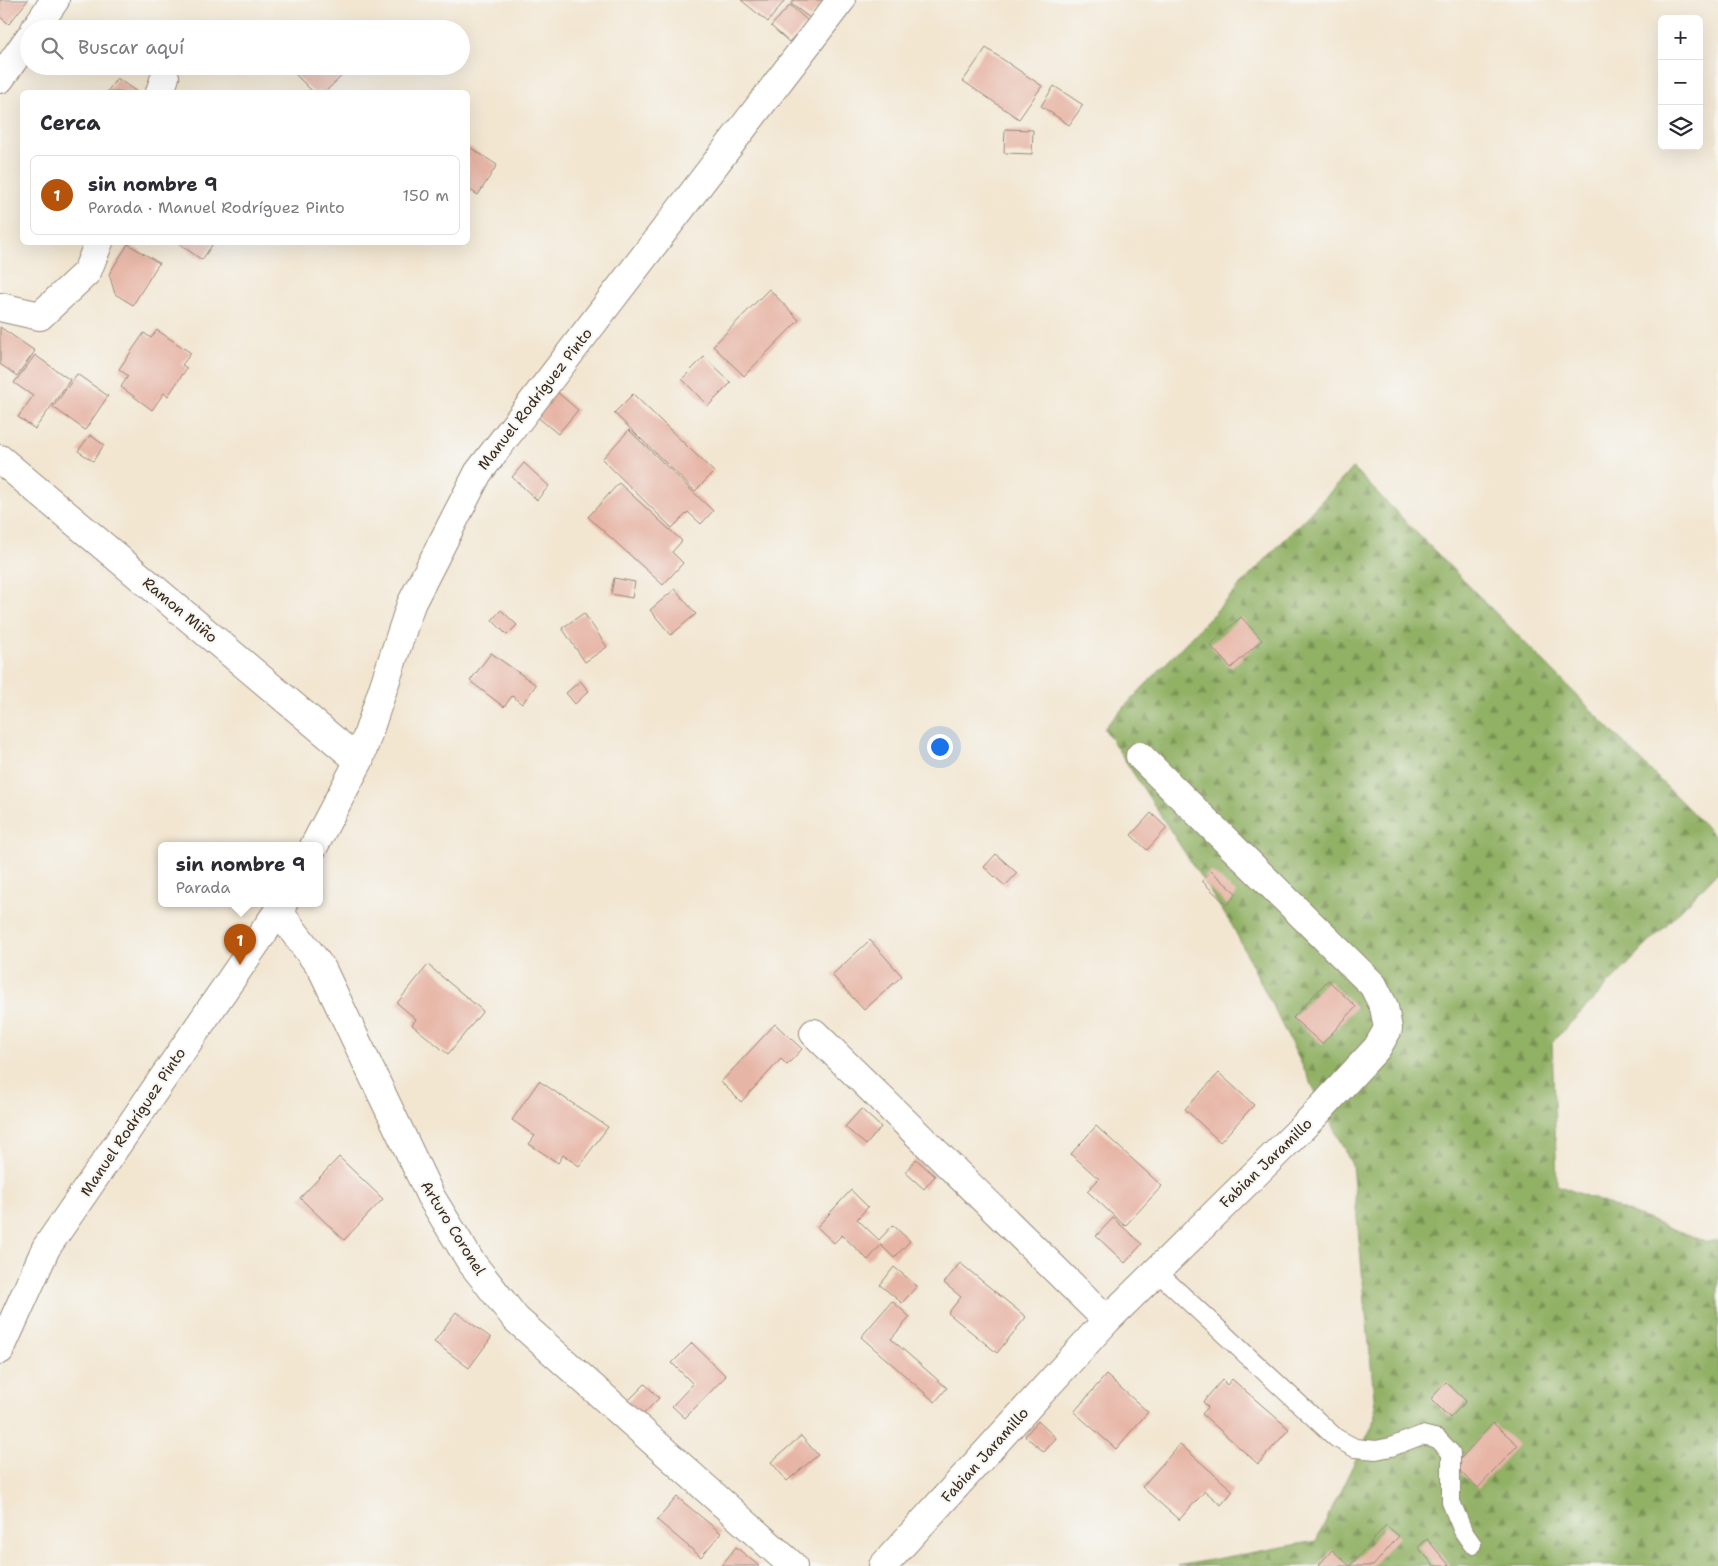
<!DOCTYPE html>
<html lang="es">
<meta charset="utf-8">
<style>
:root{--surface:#fff;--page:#f7f7f7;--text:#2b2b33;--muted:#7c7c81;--line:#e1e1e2;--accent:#b45309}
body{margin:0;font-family:"Shantell Sans",sans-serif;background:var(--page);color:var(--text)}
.controls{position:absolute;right:15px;top:15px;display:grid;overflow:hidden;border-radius:8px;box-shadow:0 5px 20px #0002}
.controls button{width:45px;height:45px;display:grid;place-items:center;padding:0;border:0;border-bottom:1px solid var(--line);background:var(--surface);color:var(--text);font:25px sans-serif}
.you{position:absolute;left:939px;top:746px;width:18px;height:18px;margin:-12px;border:4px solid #fff;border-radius:50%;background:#1a73e8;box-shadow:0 0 0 8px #1a73e833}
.badge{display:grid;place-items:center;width:32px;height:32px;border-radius:50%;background:var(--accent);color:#fff;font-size:16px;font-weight:700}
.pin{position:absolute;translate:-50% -41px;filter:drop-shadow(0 1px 2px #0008)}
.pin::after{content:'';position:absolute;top:26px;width:18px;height:15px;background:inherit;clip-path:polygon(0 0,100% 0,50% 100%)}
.popup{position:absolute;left:158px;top:842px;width:165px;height:65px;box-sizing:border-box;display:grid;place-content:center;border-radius:8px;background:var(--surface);filter:drop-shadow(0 1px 4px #0005);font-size:16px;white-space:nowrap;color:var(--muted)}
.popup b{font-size:19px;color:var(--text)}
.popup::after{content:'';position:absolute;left:50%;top:100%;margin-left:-10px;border:10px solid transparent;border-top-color:var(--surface)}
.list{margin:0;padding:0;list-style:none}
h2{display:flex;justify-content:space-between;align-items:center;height:65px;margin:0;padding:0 20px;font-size:21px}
h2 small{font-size:16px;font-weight:400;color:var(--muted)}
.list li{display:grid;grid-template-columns:32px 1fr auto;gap:15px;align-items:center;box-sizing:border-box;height:80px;margin:0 10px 10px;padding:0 10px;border:1px solid var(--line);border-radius:8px}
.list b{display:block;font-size:19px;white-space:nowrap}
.list p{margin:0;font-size:16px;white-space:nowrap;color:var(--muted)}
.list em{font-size:16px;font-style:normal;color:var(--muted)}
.icon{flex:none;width:28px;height:28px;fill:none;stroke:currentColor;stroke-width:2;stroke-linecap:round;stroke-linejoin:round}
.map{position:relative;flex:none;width:1718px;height:1566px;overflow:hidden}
.search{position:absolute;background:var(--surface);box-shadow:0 5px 20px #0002;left:20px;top:20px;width:450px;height:55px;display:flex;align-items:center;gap:12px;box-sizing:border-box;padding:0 18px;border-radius:28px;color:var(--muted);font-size:19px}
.panel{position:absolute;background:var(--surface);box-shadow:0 5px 20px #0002;left:20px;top:90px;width:450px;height:155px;border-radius:8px}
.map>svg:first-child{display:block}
</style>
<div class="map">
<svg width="1718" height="1566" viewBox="0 0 1718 1566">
<defs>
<pattern id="forest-firs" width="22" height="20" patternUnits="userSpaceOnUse" patternTransform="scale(1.25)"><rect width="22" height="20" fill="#91b165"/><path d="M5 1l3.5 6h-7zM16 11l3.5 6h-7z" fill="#789053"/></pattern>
</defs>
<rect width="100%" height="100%" fill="#f6f6f2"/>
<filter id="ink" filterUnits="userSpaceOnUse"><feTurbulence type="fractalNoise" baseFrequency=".02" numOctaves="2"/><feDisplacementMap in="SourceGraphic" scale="10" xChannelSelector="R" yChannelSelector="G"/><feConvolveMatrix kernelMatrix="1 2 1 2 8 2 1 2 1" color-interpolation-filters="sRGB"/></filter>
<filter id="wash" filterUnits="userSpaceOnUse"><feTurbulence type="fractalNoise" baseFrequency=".0096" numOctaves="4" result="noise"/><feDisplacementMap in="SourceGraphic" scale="20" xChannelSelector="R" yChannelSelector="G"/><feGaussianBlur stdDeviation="1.12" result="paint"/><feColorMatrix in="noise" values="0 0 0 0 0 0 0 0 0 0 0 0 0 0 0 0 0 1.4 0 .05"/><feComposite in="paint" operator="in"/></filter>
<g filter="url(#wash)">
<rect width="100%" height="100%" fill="#f2e6d1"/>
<path fill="url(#forest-firs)" stroke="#666e42" d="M1353,468L1718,839V872L1552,1042L1557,1185L1707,1242L1718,1240V1566H1177L1316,1541L1376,1418L1352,1165L1233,927L1104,728Z"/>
<g id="blocks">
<path fill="#e7b5a6" d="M0,0H28L9,24L0,17Z
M741,0H785L768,22Z
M794,0H825L810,18L791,4Z
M790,5L808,21L789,42L771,26Z
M986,48L1042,86L1019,119L963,81Z
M296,66H342L347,71L325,92H313L292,71Z
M117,78L137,92H107Z
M1054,86L1083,105L1069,125L1041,106Z
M1005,129L1033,130L1032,154L1004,153Z
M468,146L497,165L478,195L468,189Z
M177,242H214L202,260Z
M128,244L159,263L133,305L115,294L109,274Z
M769,289L799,320L744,376L713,346Z
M0,327L35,351L17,376L0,364Z
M157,330L191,353L182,365L187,368L168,396L164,393L152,410L121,387L128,376L119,369L144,333L151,338Z
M35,355L70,380L35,429L18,417L33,396L14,383Z
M704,357L731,383L708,406L682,379Z
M77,374L108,396L85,430L53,407Z
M556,391L578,410L558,434L535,415Z
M633,394L714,472L695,491L614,413Z
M629,430L713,511L701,524L688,512L672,528L602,459Z
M90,435L104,445L93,461L78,451Z
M524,463L549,486L537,500L512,477Z
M619,483L682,541L672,552L683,563L663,585L588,517Z
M614,578L635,582L632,598L611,594Z
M675,589L696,614L671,635L650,610Z
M501,610L517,625L507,635L492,620Z
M584,613L607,647L585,662L562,628Z
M1241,617L1262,640L1231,668L1210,645Z
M491,653L536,685L522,704L512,696L504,707L470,681Z
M580,681L589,691L575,704L566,693Z
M1151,813L1167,828L1147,850L1131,835Z
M996,854L1017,873L1005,886L984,867Z
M1211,871L1237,894L1227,905L1202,881Z
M870,940L902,976L864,1010L832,975Z
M428,965L483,1011L448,1054L412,1025L416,1019L397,1003Z
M1328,980L1356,1007L1322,1044L1293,1018Z
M775,1024L802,1049L787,1065L781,1059L741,1102L721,1082Z
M1219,1073L1254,1105L1220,1142L1185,1109Z
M539,1081L608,1127L579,1166L563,1155L558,1163L529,1144L535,1136L512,1120Z
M861,1109L881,1127L866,1145L845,1127Z
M1096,1126L1162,1186L1125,1226L1087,1191L1099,1179L1071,1154Z
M339,1157L383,1199L344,1240L300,1198Z
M916,1159L935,1176L924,1189L905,1172Z
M851,1190L868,1207L857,1219L879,1240L893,1225L910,1241L894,1258L881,1245L868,1260L842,1235L834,1243L817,1227Z
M1113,1218L1142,1244L1125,1263L1096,1236Z
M960,1263L1026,1317L997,1353L948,1313L961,1297L944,1283Z
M894,1267L917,1286L902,1303L880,1285Z
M892,1301L910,1317L891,1339L947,1388L935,1402L861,1337Z
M456,1312L491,1338L469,1368L434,1342Z
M692,1343L726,1376L685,1418L672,1406L693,1384L672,1363Z
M1106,1375L1148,1412L1116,1449L1074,1412Z
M1232,1379L1289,1429L1258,1464L1202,1414L1208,1407L1203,1402L1222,1380L1227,1385Z
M1446,1382L1466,1401L1450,1418L1431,1399Z
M645,1384L659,1398L636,1422L622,1407Z
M1038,1421L1056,1438L1044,1452L1025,1436Z
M1493,1423L1518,1445L1478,1488L1454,1466Z
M801,1436L818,1455L787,1481L771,1462Z
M1180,1444L1233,1491L1221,1505L1205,1491L1179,1520L1142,1487Z
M677,1497L721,1533L701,1557L657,1520Z
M1386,1525L1399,1536L1373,1566H1318L1332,1550L1350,1566Z
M1427,1539L1449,1565L1448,1566H1434L1418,1547Z
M736,1547L759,1566H721Z"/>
</g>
</g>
<g filter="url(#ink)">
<use href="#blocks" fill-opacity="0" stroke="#968878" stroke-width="1"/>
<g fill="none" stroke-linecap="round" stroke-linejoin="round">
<g stroke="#968878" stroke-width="20">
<path id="lane" d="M1156,1271L1336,1438L1355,1448L1376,1450L1391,1447L1422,1435L1438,1439L1451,1453V1502L1463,1531L1472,1544"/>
</g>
<g stroke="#968878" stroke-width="30">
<path id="street" d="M35,29L55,0
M0,79L29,38
M160,92L165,77
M0,307L40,316L87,272L99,242
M0,459L359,761
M314,846L359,761L411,604L478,473L841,0
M279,912L322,969L431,1197L471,1262L516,1319L793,1566
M814,1033L1107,1320
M0,1350L46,1248L283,904
M883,1566L1107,1320L1314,1116L1377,1048L1388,1029L1384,1007L1373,985L1140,756"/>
</g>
<use href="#lane" stroke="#fff" stroke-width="18"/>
<use href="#street" stroke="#fff" stroke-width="28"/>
</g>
</g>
<g text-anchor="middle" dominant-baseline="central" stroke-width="4" stroke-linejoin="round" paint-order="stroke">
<g font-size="15" fill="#3b2a1e" stroke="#f6f6f2">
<text transform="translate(535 399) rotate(-52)">Manuel Rodríguez Pinto</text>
<text transform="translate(180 610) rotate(40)">Ramon Miño</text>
<text transform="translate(133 1122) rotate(-56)">Manuel Rodríguez Pinto</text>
<text transform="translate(1266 1163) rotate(-44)">Fabian Jaramillo</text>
<text transform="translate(453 1228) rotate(58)">Arturo Coronel</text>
<text transform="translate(985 1455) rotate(-48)">Fabian Jaramillo</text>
</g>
</g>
</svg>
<div class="controls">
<button>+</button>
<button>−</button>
<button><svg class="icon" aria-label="layers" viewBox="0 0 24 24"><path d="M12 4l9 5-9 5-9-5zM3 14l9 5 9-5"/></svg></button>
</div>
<div class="you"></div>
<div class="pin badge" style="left:240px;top:965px">1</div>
<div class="popup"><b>sin nombre 9</b>Parada</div>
<div class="search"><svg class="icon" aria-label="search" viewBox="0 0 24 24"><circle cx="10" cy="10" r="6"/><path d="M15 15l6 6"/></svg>Buscar aquí</div>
<section class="panel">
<h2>Cerca<small></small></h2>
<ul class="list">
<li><span class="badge">1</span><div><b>sin nombre 9</b><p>Parada · Manuel Rodríguez Pinto</p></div><em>150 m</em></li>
</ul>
</section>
</div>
